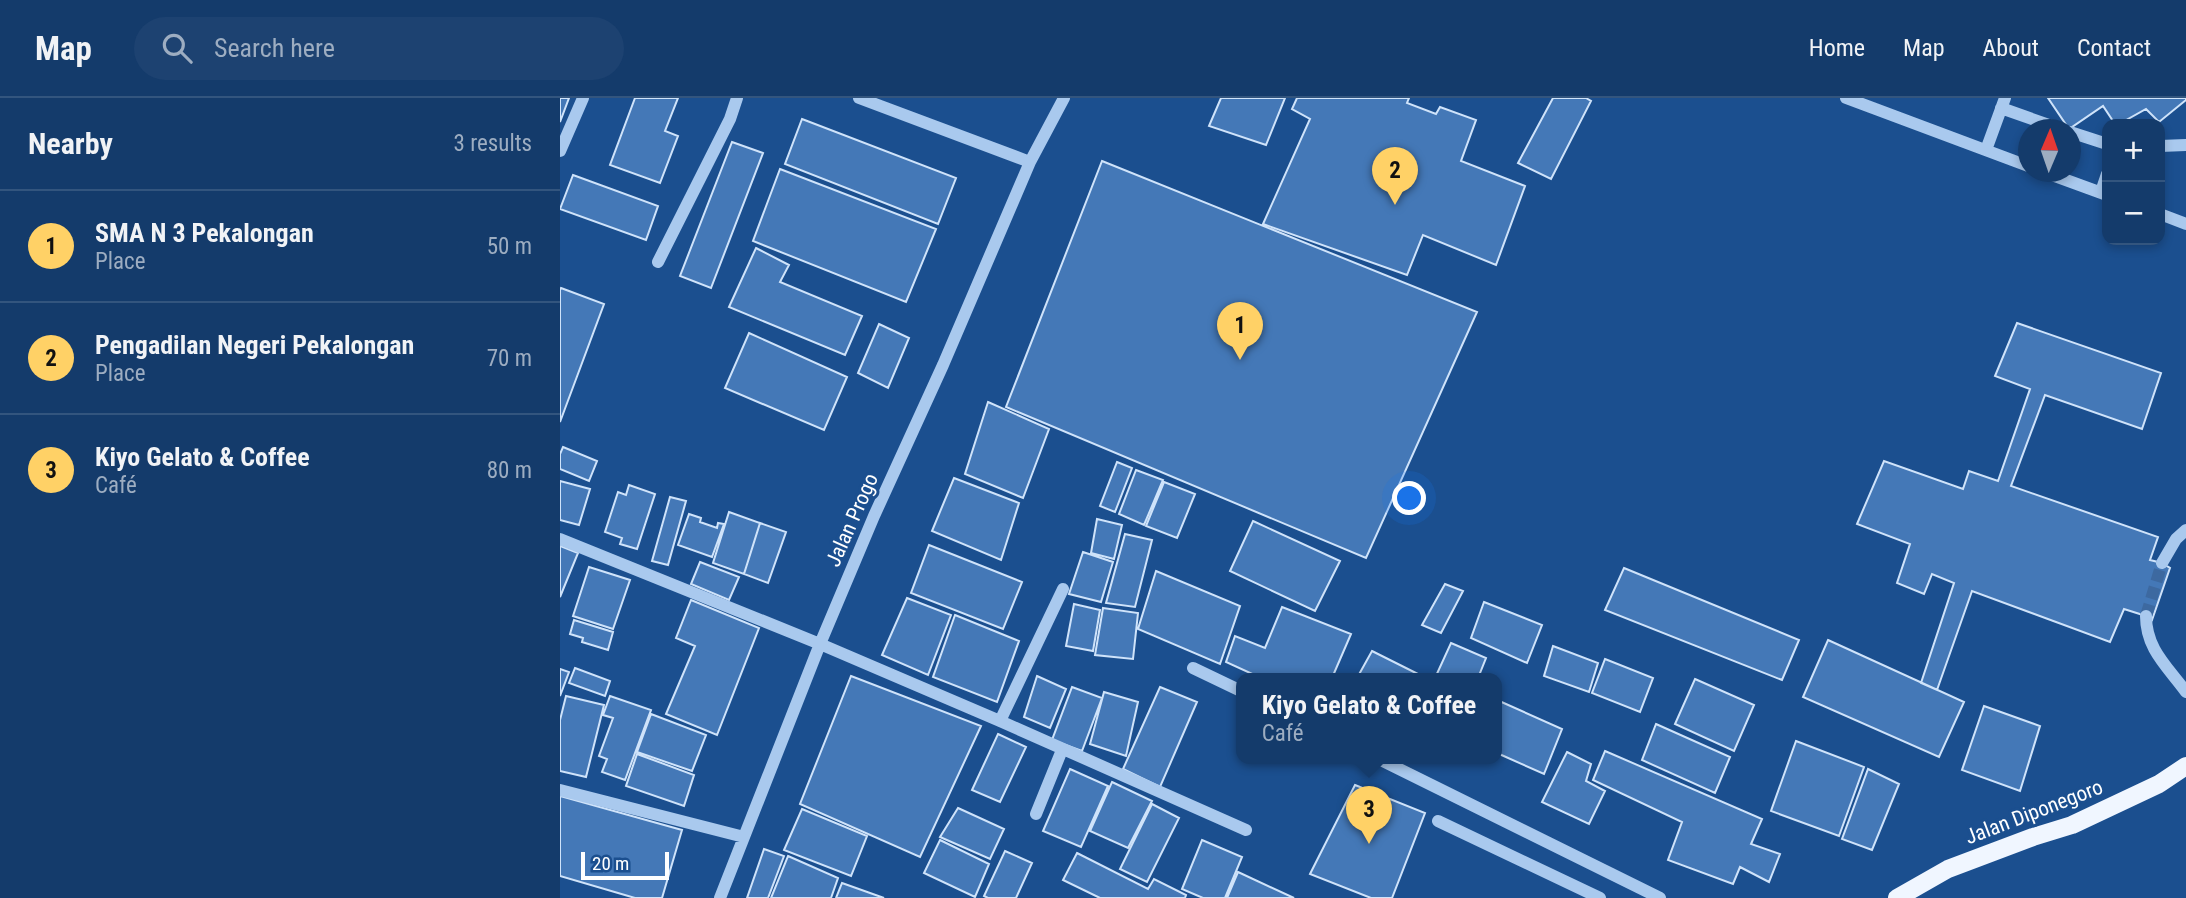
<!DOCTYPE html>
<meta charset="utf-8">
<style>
:root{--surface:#143b6b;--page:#1d4271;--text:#f1f3f6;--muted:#9dadc1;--line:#33557e;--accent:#ffd166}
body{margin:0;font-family:"Roboto Condensed",sans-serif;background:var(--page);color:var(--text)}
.controls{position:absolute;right:21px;top:21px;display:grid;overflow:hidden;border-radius:14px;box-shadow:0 4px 10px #0003}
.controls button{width:63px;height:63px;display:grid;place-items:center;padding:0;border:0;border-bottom:2px solid var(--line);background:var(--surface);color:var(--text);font:35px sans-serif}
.compass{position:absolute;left:1458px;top:21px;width:63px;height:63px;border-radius:50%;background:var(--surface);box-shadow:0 4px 10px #0003;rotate:2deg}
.scale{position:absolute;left:21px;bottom:18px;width:88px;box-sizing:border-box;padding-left:7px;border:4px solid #fff;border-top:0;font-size:19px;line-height:24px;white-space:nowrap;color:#fff;-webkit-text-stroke:5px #1b4f8f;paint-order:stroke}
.you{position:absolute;left:850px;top:401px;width:24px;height:24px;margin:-18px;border:5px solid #fff;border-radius:50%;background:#1a73e8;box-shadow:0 0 0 10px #1a73e833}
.badge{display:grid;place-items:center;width:46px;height:46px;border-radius:50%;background:var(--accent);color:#111;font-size:23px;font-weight:700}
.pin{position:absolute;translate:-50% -58px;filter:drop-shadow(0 2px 4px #0008)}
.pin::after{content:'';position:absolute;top:37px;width:24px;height:21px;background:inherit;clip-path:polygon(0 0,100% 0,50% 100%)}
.popup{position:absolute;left:676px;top:575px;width:266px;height:91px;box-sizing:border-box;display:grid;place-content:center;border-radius:14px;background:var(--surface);filter:drop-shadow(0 2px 5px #0005);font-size:23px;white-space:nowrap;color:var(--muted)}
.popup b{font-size:26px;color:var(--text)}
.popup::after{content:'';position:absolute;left:50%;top:100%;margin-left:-14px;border:14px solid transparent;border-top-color:var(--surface)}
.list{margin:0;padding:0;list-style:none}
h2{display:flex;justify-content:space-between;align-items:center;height:91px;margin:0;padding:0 28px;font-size:30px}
h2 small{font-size:23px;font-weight:400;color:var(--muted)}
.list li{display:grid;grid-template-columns:46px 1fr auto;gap:21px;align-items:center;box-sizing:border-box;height:112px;padding:0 28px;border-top:2px solid var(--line)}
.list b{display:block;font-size:26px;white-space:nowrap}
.list p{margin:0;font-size:23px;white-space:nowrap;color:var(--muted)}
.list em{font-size:23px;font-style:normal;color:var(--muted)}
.icon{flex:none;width:38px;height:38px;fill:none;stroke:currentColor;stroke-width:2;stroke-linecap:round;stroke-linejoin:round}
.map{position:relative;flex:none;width:1626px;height:800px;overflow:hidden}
header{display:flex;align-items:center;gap:42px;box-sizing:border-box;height:98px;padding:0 35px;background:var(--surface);border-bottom:2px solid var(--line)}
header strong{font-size:33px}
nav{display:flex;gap:38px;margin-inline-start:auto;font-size:24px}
.search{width:490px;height:63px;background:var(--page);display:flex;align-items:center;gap:18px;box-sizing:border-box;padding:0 24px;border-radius:38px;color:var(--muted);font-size:26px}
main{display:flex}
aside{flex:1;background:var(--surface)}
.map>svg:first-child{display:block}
</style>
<header>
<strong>Map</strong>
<div class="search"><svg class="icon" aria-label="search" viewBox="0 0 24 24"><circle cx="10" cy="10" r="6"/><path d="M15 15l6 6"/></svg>Search here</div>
<nav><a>Home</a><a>Map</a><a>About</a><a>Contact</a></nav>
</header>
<main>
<aside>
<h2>Nearby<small>3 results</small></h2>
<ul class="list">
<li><span class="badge">1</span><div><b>SMA N 3 Pekalongan</b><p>Place</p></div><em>50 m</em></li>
<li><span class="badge">2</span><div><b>Pengadilan Negeri Pekalongan</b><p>Place</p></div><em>70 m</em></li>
<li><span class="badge">3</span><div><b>Kiyo Gelato &amp; Coffee</b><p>Café</p></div><em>80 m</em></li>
</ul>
</aside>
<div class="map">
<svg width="1626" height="800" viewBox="0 0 1626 800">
<rect width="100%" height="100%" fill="#1b4f8f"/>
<path fill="#4478b7" stroke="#cfe3fa" stroke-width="2" d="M0,0H9L0,24Z
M75,0H118L105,33L118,38L100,85L50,67Z
M661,0H725L706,47L649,28Z
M737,0H849L847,5L876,16L880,9L916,22L901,63L965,88L936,167L863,137L847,177L703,126L750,21L732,11Z
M993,0H1026L1031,3L991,81L958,65Z
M1488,0H1626V2L1599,24L1586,11L1559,26H1555L1543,8L1509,31Z
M242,21L396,80L378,126L225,66Z
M172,44L203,55L151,190L120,178Z
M542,63L917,214L806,460L446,309Z
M220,71L376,131L346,204L193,143Z
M13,77L98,108L86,142L0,111Z
M196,150L229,167L220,184L302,218L285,257L169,209Z
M1,190L44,206L0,324V192Z
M1457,225L1601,275L1582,331L1485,297L1451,388L1598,439L1590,462L1602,465L1610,470L1592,522L1586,518L1564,511L1550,544L1412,493L1377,592L1361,585L1394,485L1372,476L1364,496L1337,485L1350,446L1297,426L1324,363L1403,391L1409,373L1438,383L1470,291L1435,278Z
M319,226L349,240L328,290L298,275Z
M189,235L287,279L264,332L165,290Z
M428,304L489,331L463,400L405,376Z
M3,349L37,363L29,383L0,371V356Z
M557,364L572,370L555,414L540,408Z
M576,372L603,382L584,427L559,416Z
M394,380L459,405L441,462L372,433Z
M0,383L30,391L19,427L0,422Z
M604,384L635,396L617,440L586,428Z
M69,387L95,396L77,451L60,446L62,440L45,434L58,394L66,397Z
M110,399L126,403L108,467L92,463Z
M169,414L200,425L184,476L153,465Z
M129,416L141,420L140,424L157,430L158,425L164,426L152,459L118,447Z
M537,421L562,427L554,461L531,455Z
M693,423L780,463L755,513L670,473Z
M200,425L226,434L208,485L184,476Z
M565,436L592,442L575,509L546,505Z
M369,447L462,484L443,531L351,495Z
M0,448L18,455L0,499Z
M523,454L553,464L541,504L509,496Z
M140,464L179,479L169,502L131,486Z
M29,469L70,482L53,531L13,518Z
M1064,470L1239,542L1222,582L1045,512Z
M596,473L680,508L660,566L578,531Z
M885,486L903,493L881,535L862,527Z
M347,500L391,517L368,577L322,557Z
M131,502L199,530L157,637L106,616L135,548L116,540Z
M924,504L982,527L967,565L911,540Z
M514,506L540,512L533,553L506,548Z
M722,509L791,536L772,580H701L666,564L675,538L705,550Z
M543,510L578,515L573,561L535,557Z
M395,517L459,543L437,604L373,579Z
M14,522L53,534L48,552L22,544L23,540L10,536Z
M1268,542L1404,604L1379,659L1243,599Z
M891,545L926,560L918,580H875Z
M993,548L1038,565L1029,594L984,578Z
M812,553L858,576L856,580H797Z
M1045,561L1093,580L1080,614L1032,595Z
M15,570L50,583L45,598L9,585Z
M0,571L9,574L0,598Z
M291,578L421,628L360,759L240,706Z
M477,578L506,591L490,630L464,619Z
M1135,581L1194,607L1174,653L1115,626Z
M512,589L542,600L522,653L492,642Z
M600,589L637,604L600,689L563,671Z
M544,594L578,604L566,658L530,646Z
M6,598L44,607L26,679L0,673V622Z
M50,598L91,612L65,682L42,674L47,661L39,658L53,620L43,617Z
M937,602L1002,631L984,676L937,655Z
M1424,608L1480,628L1460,693L1402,672Z
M91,616L146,637L132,673L77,654Z
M1096,626L1170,659L1155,695L1082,662Z
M438,636L466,649L440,704L412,692Z
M1236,643L1304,669L1279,738L1211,713Z
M1045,653L1202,721L1191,746L1220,756L1209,784L1180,769L1173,786L1108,762L1122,724L1033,682Z
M1007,654L1031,666L1026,683L1045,693L1029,726L982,704Z
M77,656L134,677L124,708L66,688Z
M510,671L548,688L521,749L483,733Z
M1308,671L1339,686L1312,752L1282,741Z
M552,684L592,703L568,750L530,733Z
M795,687L865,715L832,800H811L750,776Z
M0,698L122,732L102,800H75L0,778Z
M592,706L619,720L587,784L560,771Z
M398,710L444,731L430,761L380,739Z
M242,711L307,738L291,778L224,752Z
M380,742L429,766L415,799L364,775Z
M642,742L682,759L665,800H643L622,791Z
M204,751L224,758L208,800H187Z
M445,753L472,765L456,800H428L424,798Z
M517,755L588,791L594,781L626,797L625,800H540L503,782Z
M228,758L278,780L271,800H211Z
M678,774L734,800H667Z
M282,785L324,800H276Z"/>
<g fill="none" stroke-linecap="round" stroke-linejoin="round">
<path stroke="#3d69a0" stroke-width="12" stroke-dasharray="12 6" stroke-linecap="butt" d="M1586,518L1602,465"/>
<path stroke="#a9c9ee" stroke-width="12" d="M299,0L470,64
M1286,0L1468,68
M1441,10L1503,32
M1510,34L1547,46
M1600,48L1626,47
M1426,52L1445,0
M0,53L23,0
M1484,74L1547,97
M1541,94L1547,76
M1600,116L1626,126
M98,164L170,21L177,0
M0,441L260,546L440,623L686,732
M1602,465L1616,441L1626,432
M1586,518C1586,551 1607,568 1626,594
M633,570L681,593
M440,623L503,491
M817,660L1100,800
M0,692L184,739
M476,716L502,652
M878,723L1040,800
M160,800L260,546L314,418L383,267L470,64L504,0"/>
<path stroke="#f0f6ff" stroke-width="18" d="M1337,800L1388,771L1473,739L1512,727L1599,686L1626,668"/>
</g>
<g text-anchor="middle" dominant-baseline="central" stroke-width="6" stroke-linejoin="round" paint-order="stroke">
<g font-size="21" fill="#fff" stroke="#1b4f8f">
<text transform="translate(292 422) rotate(-66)">Jalan Progo</text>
<text transform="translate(1474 714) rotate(-21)">Jalan Diponegoro</text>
</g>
</g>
</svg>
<div class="controls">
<button>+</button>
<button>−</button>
</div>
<svg class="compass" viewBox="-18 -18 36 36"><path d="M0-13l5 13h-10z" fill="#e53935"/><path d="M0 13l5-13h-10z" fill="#9dadc1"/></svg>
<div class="scale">20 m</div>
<div class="you"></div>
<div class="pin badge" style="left:680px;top:262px">1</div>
<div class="pin badge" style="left:835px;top:107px">2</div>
<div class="pin badge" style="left:809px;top:746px">3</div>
<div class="popup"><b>Kiyo Gelato &amp; Coffee</b>Café</div>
</div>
</main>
